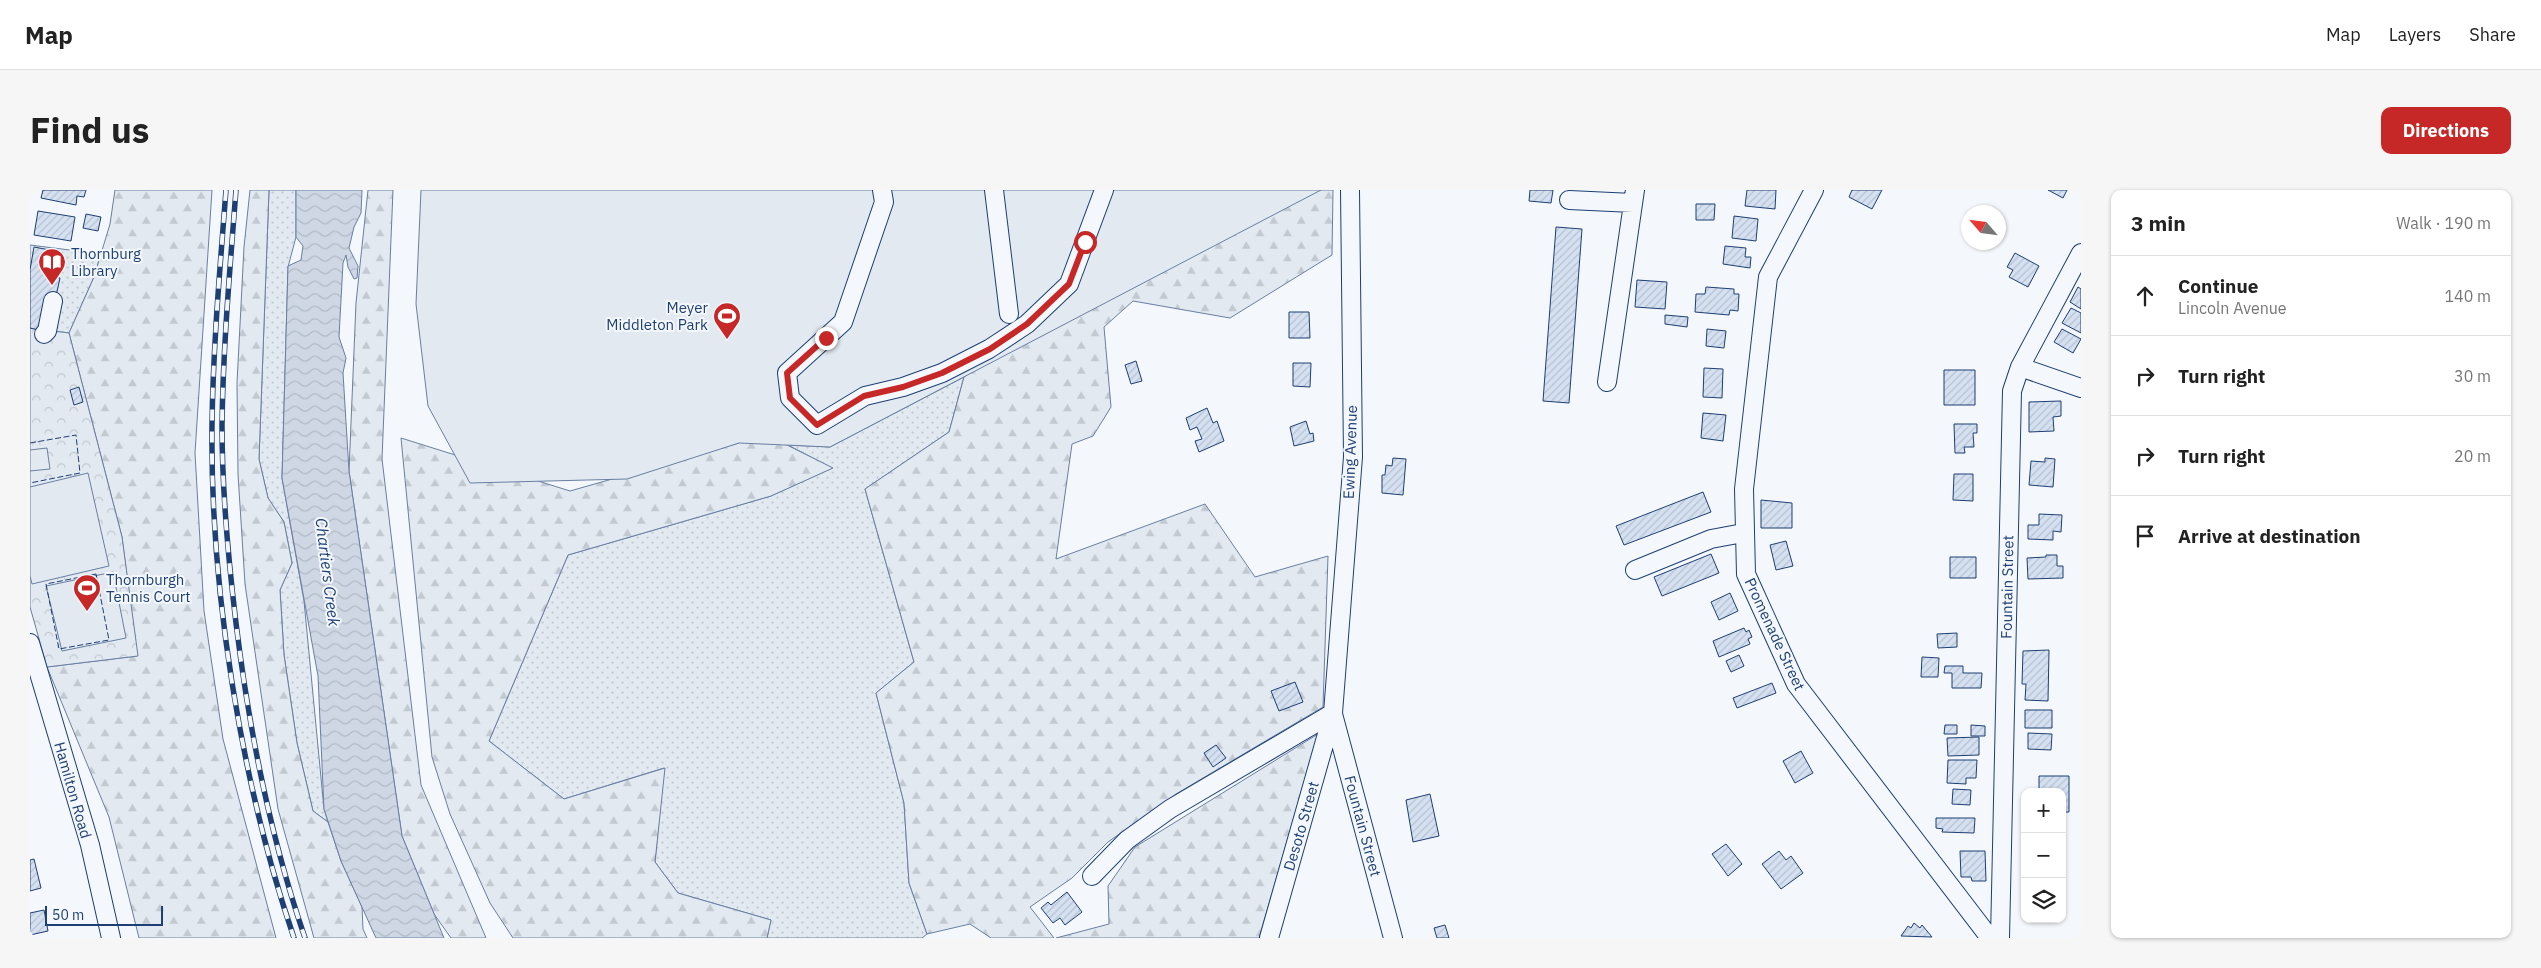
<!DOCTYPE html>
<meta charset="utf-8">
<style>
:root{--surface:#fff;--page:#f6f6f6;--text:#222;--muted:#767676;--line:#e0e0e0;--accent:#c62828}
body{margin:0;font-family:"IBM Plex Sans",sans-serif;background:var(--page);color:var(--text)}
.controls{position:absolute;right:15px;bottom:15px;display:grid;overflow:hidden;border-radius:10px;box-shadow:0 1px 4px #0004}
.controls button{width:45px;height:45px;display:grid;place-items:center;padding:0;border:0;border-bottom:1px solid var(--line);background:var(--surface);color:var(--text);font:25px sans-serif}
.compass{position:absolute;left:1931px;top:15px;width:45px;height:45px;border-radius:50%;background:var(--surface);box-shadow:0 1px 4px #0004;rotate:298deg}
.scale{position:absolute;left:15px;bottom:12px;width:118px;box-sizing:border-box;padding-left:5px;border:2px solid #1d3f73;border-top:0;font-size:14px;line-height:18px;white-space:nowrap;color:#1d3f73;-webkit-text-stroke:4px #f4f7fb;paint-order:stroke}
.stop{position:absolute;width:15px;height:15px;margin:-11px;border:4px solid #c62828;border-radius:50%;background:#fff}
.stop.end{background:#c62828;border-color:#fff;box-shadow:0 1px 5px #0008}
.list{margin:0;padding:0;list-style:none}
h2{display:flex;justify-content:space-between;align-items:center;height:65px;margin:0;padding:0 20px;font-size:21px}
h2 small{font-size:16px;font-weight:400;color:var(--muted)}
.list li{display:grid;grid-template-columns:32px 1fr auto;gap:15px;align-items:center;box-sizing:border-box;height:80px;padding:0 20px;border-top:1px solid var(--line)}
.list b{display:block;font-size:19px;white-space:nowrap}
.list p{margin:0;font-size:16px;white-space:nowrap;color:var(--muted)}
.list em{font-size:16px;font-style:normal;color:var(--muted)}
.icon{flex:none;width:28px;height:28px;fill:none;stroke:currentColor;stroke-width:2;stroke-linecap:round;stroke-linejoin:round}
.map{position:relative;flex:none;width:2051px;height:748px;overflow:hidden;border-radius:10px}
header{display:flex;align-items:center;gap:30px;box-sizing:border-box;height:70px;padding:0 25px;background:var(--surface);border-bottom:1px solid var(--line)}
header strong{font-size:24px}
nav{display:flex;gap:28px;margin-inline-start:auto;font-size:18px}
.intro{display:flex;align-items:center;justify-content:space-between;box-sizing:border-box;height:120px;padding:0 30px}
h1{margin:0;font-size:35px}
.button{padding:12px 22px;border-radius:10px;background:var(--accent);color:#fff;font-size:18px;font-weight:700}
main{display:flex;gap:30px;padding:0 30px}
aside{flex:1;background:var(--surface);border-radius:10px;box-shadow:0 1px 4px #0004}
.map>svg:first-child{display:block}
</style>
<header>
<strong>Map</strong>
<nav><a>Map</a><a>Layers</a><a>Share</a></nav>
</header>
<div class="intro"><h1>Find us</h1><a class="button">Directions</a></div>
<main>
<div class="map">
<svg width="2051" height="748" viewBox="0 0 2051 748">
<defs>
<pattern id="grass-dots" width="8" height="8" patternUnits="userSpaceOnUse" patternTransform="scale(1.25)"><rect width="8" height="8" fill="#e3e9f0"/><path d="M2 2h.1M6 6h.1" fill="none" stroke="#c2c9d1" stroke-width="1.8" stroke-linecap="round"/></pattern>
<pattern id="forest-firs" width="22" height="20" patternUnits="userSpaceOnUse" patternTransform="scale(1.25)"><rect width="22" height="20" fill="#e3e9f0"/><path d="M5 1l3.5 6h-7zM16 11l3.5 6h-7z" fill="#c2c9d1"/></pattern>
<pattern id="park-crowns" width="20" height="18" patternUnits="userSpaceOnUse" patternTransform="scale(1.25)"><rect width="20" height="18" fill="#e3e9f0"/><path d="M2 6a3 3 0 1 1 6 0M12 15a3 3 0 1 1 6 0" fill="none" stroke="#c2c9d1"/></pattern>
<pattern id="water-waves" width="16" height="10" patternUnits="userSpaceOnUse" patternTransform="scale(1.25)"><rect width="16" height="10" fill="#cfd7e4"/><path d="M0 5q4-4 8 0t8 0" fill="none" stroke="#b1bac7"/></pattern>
<pattern id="building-hatch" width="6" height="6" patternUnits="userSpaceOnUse" patternTransform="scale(1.25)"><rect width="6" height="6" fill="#d5e0f0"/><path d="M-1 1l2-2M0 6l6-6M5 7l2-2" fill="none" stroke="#b6c1d1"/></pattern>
</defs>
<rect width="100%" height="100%" fill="#f4f7fb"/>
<path fill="url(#grass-dots)" stroke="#687fa3" d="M239,0H266V47L258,77L252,288L274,411L294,619L298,632L283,621L267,553L254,465L250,400L262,373L254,332L238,308L229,269Z
M0,55L71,64L64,87L39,143L0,138Z
M934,187L919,242L835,299L884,472L846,503L874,613L879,693L897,744L892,748H737L741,730L648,703L625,672L634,578L534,609L459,551L538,365L741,306L802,278L758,255L800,257Z"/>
<path fill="url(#forest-firs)" stroke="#687fa3" d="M85,0H182L165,263L174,421L193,549L246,748H109L79,627L17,477L107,466L92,347L39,143L64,87L80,34Z
M220,0H239L229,269L238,308L254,332L262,373L250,400L254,465L267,553L283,621L298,632L311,671L332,717L333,739L337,748H284L248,619L215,394L208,284L207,193L214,57Z
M338,0H363L352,269L391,595L456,748H421L404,724L372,646L319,281L326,113Z
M1089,0H1303L1302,65L1200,128L1103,111L1074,137L1081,217L1063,246L1042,254L1026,369L1175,314L1225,387L1298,366L1293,517L1146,604L1078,652L1042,688L1000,717L1024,748H961L940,734L897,744L879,693L874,613L846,503L884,472L835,299L919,242L934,187L1033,117Z
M703,228L803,278L741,306L538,365L459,551L534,609L635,578L625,672L648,703L741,730L737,748H483L460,713L420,624L402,567L371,248L540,301L709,253Z
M1288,544L1229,748H1026L1079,734L1078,696L1105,657Z"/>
<path fill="url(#park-crowns)" stroke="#687fa3" d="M0,138L39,143L92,347L108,466L17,477L0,417Z"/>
<path fill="#e3e9f0" stroke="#687fa3" d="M391,0H1291L800,257L709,253L597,289L440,293L398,216L386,114Z
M17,258L20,279L0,281V260Z
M58,283L79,376L2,394L0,386V297Z
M83,382L96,448L32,461L16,396Z"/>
<path fill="url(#water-waves)" stroke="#687fa3" d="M266,0H332L331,23L324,37L319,58L328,76L327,88L324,89L318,77L316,65L313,73L309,147L316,168L313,183L319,281L372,646L414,748H346L311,671L294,619L288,486L252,288L258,76L271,70L273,56L266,47Z"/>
<path fill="url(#building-hatch)" stroke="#1d3f73" d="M13,0H56L54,7L47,6L46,15L11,8Z
M1500,0H1523L1521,13L1499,11Z
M1717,0H1746L1745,19L1715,16Z
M1822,0H1852L1842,19L1819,7Z
M2018,0H2037L2033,8Z
M1666,14H1685L1684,30H1666Z
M8,21L45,27L41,51L4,45Z
M56,24L71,27L68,41L53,38Z
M1704,26L1728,29L1726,51L1702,48Z
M1526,37L1552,39L1539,213L1513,211Z
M1695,56L1716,58L1715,67H1721L1720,78L1693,74Z
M4,57L25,61L21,86L30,88L26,106L13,141L0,138V80Z
M1985,63L2009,76L1998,97L1979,87L1983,80L1977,77Z
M1607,90L1637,92L1635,119L1605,117Z
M1676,97L1704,99V104H1709L1708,121L1700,120L1699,125L1665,122L1666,104H1675Z
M2048,97L2051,99V119L2040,112Z
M2041,118L2051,123V143L2032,133Z
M1259,122H1279L1280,148H1259Z
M1635,125L1658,127L1657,137L1635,134Z
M1677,139L1696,141L1694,158L1676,156Z
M2032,139L2051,149L2043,163L2024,152Z
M1106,171L1112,191L1101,194L1095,175Z
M1263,173H1281L1280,197L1263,196Z
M1674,178L1693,179L1692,208L1673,207Z
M1914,180H1945V215H1914Z
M49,197L53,212L44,215L40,200Z
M2031,211V226L2023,227L2024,241L1999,242V212Z
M1177,218L1183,233L1187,231L1194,251L1169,262L1165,251L1172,249L1167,237L1160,240L1156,228Z
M1673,223L1696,225L1693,251L1671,248Z
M1276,231L1280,244L1283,243L1284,251L1264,256L1260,237Z
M1924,234H1947V243H1943L1944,257H1934L1935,263H1925Z
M1363,268L1376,269L1373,305L1352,303V285H1355L1356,275L1362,276Z
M2015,268L2025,269L2023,297L1999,295L2001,271L2015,272Z
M1924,284H1943V311L1923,310Z
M1673,302L1681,322L1594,355L1586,336Z
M1731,310L1762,313V338H1731Z
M2009,324L2032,325L2031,342L2023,341V350L1998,349V335H2009Z
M1756,351L1763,376L1746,380L1740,355Z
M1681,364L1689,383L1632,406L1624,387Z
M2016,365H2027V376H2033V388L1998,389L1997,368L2016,367Z
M1920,367H1946V388H1920Z
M1700,403L1708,421L1689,430L1681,412Z
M1714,438L1716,442L1719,440L1722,447L1718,449L1720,454L1689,467L1683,451Z
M1927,443V457L1908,458L1907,444Z
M2019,460L2018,511L1995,510L1996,494H1992L1993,461Z
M1709,465L1714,476L1701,482L1696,471Z
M1892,467L1909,468L1908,487H1891Z
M1915,476H1933V483H1952L1951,498H1922V483H1914Z
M1265,492L1273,512L1249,521L1241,501Z
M1742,493L1746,503L1707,518L1703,508Z
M1995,520H2022V538H1995Z
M1915,535H1927V544H1914Z
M1941,535L1955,536V546H1941Z
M1998,543L2022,544L2021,560L1998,559Z
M1949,547V565L1918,566L1917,548Z
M1186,555L1196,568L1183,577L1174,563Z
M1771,561L1783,583L1765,593L1753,571Z
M1918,570H1947L1946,588H1936V594L1917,593Z
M2009,586H2039V622H2032V602H2009Z
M1923,599L1941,600L1940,615L1922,614Z
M1400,604L1409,646L1383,652L1376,610Z
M1906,628H1945L1944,643L1912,642L1913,639L1906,638Z
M1696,654L1712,674L1698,686L1682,664Z
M1749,661L1756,670L1761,666L1773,683L1751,699L1732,674Z
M1930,661H1955L1956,691H1942L1941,687H1931Z
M4,669L11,698L0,701V670Z
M1037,702L1052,722L1035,735L1030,728L1023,733L1011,718L1018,712L1021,715Z
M14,720L18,741L0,745V723Z
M1884,733L1890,738L1892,735L1902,747L1871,746L1878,736L1881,738Z
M1415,735L1419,748H1407L1404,738Z"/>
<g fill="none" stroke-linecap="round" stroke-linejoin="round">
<g stroke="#1d3f73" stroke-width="20">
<path id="minor" d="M852,0L854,12L813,132L757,183L760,208L787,235L835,206L873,197L912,183L959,159L997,134L1039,94L1074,0
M964,0L979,124
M1784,0L1738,87L1714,299L1716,384L1766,494L1960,748
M1539,10L1603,13
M14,144L17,141L23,111
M1990,177L2051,198
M1577,192L1605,0
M1605,380L1681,349L1713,343
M0,453L60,655L81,748
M1303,524L1363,748
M1062,686L1097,650L1140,619L1303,523
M1239,748L1303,523L1323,267L1320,0
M1970,748L1982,201L1990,177L2051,63"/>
</g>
<use href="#minor" stroke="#f4f7fb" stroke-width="18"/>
<g stroke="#1d3f73" stroke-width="5.5">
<path id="rail" d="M196,0C190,78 183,157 182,235C180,399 211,593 264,748
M206,0C200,78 193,157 192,235C192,301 198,367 206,433C219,540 240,646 275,748"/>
</g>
<use href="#rail" stroke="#f4f7fb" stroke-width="4" stroke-dasharray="11" stroke-linecap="butt"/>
<path stroke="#1d3f73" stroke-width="1" stroke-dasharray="6 2.5" stroke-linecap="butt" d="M0,253L46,245L50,283L0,293
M66,384L79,450L29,459L16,394Z"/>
</g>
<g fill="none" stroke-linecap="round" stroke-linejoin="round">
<path stroke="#c62828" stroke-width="6" d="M796,148L757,183L760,208L787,235L834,206L873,197L912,183L960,159L997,134L1039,94L1055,52"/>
</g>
<defs>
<g id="library-pin" transform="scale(1.4375)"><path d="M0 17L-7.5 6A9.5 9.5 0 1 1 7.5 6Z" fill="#c62828" stroke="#f4f7fb"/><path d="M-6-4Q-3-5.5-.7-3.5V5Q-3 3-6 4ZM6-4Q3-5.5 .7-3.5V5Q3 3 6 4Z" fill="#fff"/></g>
<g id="stadium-pin" transform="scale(1.4375)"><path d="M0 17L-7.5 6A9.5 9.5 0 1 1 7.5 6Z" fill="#c62828" stroke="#f4f7fb"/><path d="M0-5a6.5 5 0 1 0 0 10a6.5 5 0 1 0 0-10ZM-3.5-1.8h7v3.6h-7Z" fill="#fff"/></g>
</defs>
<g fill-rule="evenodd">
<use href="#library-pin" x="22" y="72"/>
<use href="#stadium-pin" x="697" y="126"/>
<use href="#stadium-pin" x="57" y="398"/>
</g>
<g text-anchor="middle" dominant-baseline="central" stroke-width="4" stroke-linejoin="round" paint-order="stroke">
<g font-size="15" fill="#1d3f73" stroke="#f4f7fb" text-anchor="start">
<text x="41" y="63">Thornburg<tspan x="41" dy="17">Library</tspan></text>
<text x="678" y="117" text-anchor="end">Meyer<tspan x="678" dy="17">Middleton Park</tspan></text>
<text x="76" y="389">Thornburgh<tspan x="76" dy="17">Tennis Court</tspan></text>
</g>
<g font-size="15" fill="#1d3f73" stroke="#f4f7fb">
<text transform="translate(1320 262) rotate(-88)">Ewing Avenue</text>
<text transform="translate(1977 397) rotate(-89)">Fountain Street</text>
<text transform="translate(1745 444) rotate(65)">Promenade Street</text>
<text transform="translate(43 600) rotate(74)">Hamilton Road</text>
<text transform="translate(1271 636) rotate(-74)">Desoto Street</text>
<text transform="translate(1333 636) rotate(75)">Fountain Street</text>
</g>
<g font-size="16" font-style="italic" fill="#1d3f73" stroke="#f4f7fb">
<text transform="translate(298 382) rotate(83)">Chartiers Creek</text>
</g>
</g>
</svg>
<div class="controls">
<button>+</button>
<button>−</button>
<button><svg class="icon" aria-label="layers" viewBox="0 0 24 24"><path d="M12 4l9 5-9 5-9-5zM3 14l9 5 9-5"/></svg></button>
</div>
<svg class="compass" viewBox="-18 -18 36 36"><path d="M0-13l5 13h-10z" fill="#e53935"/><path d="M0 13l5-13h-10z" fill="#767676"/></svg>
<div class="scale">50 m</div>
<div class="stop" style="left:1055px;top:52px"></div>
<div class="stop end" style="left:796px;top:148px"></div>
</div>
<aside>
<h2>3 min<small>Walk · 190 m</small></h2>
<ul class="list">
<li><svg class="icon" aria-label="ahead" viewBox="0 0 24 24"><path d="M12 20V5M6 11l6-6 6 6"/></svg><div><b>Continue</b><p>Lincoln Avenue</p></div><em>140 m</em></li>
<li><svg class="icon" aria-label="right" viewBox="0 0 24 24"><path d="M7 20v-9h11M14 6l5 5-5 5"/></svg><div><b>Turn right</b></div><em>30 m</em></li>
<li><svg class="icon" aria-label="right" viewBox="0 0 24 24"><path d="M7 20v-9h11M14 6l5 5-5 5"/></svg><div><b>Turn right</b></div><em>20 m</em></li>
<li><svg class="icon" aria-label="arrive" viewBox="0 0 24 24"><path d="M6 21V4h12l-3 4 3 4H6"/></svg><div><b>Arrive at destination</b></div></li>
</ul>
</aside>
</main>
